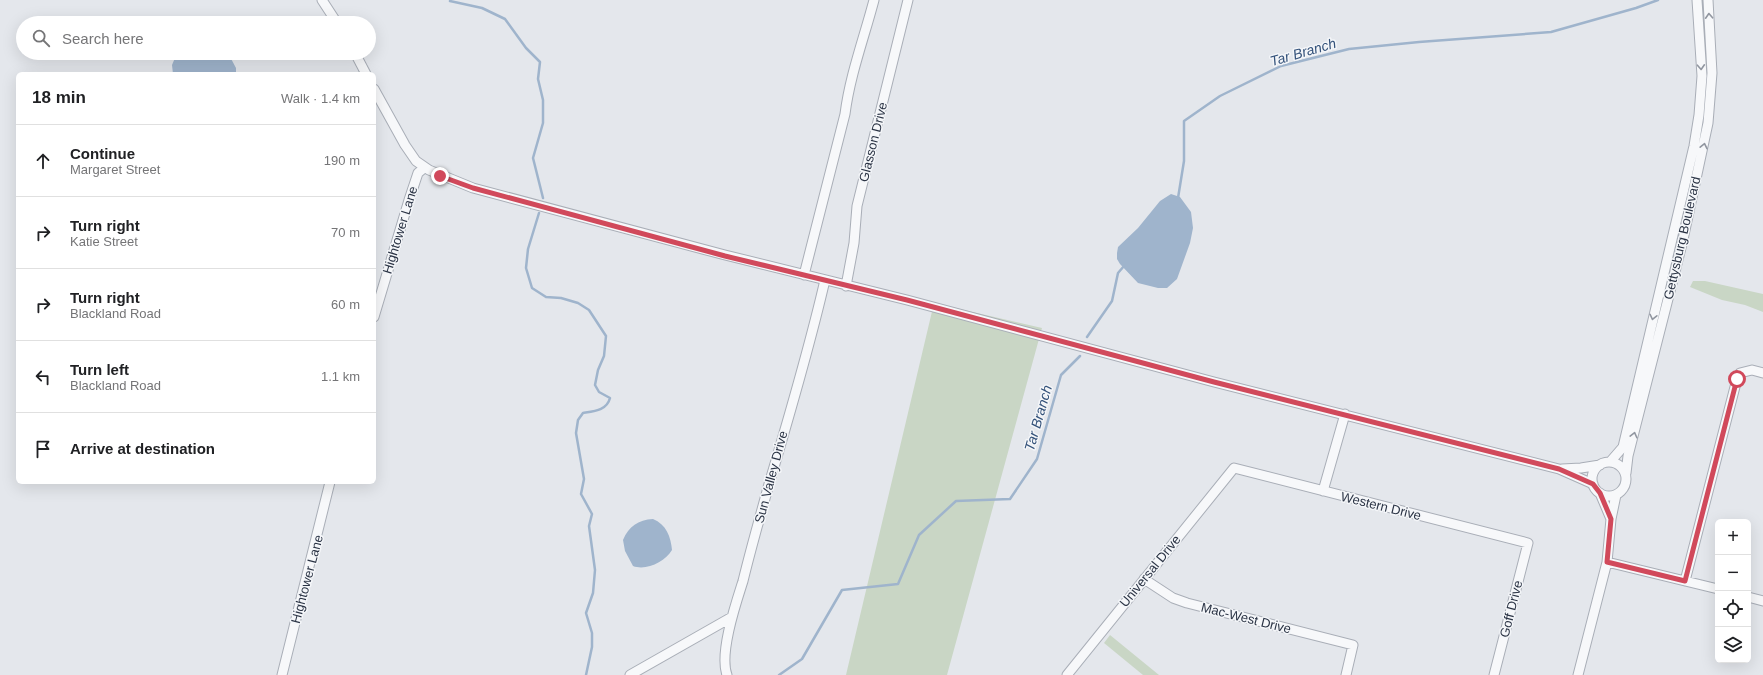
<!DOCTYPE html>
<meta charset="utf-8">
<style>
:root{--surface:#fff;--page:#f2f2f2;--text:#202124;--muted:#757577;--line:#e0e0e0}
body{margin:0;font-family:Arial,sans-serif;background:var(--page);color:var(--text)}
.controls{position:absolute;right:12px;bottom:12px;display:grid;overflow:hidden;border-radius:6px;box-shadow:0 4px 16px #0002}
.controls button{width:36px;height:36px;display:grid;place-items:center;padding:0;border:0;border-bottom:1px solid var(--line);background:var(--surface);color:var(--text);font:20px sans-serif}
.stop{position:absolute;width:12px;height:12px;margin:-9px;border:3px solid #d1495b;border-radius:50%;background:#fff}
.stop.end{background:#d1495b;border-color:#fff;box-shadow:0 1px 4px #0008}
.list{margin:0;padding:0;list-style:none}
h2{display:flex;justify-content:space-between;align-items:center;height:52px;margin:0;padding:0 16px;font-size:17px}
h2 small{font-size:13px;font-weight:400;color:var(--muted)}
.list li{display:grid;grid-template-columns:26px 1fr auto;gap:12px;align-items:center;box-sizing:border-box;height:72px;padding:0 16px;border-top:1px solid var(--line)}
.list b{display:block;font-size:15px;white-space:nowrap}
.list p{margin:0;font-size:13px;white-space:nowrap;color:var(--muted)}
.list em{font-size:13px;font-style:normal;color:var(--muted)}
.icon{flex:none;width:22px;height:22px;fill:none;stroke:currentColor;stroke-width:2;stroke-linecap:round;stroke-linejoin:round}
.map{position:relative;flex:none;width:1763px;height:675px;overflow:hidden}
.search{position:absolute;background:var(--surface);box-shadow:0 4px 16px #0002;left:16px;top:16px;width:360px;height:44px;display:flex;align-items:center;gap:10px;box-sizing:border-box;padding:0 14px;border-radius:22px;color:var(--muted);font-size:15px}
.panel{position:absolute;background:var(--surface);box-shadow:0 4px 16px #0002;left:16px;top:72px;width:360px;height:412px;border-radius:6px}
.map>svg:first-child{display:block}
</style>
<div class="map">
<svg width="1763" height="675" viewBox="0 0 1763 675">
<rect width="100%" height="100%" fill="#e4e7ec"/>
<path fill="#c9d6c5" d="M1693,281H1705L1763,294V312L1745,305L1722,300L1690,287Z
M934,303L1042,328L947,675H846Z
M1110,635L1159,675H1143L1104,643Z"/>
<path fill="#9fb4cc" d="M177,53H228L236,68V74H173L172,65Z
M1171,194L1180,197L1191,212L1193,228L1190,243L1177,279L1167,288H1158L1138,283L1120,264L1117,259V253L1118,247L1138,228L1160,201Z
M653,519C666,524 671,537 672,550C665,562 646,571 633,566L625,551L623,540C629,526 638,520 653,519Z"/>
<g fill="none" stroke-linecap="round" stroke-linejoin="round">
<path stroke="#9fb4cc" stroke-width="2.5" d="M450,1L482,8L505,19L526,48L540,62L538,79L543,100V123L533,158L543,198
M1178,198L1184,161V121L1220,96L1281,66L1349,49L1419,42L1551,32L1636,8L1658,0
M539,213L528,249L526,268L532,288L546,297L561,298L578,303L589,310L606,336L604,356L598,370L595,385L599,392L610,398C607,410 595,411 583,413L578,420L576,433L584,479L581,494L592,514L589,526L595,570L593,593L586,613L592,633V647L586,675
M1087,337L1112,301L1118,273L1124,266
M779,675L802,659L842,590L898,584L919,535L956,501L1010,499L1037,459L1061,375L1080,356"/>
<g stroke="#a9aeb7" stroke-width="11">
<path id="minor" d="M322,0L337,23
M355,53L366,74
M374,89L405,145L416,161L429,170L473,188L725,255L907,300L1214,382L1559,469L1593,484
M804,275L845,114C850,75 864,38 874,0
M846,286L854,243L857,206L908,0
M374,317L409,200L418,173L424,168
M1592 479a17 17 0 1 1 34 0a17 17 0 1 1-34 0Z
M1610,462L1623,447L1694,146L1699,115L1702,76L1697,0
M1562,469L1581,468L1600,465
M1626,473L1628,456L1682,244L1708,123L1712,73L1708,0
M1323,491L1345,414
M1600,493L1611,519
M1607,562L1718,589
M1144,579L1173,598L1187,603L1353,645L1346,675
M1685,581L1737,379L1740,373L1752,370L1763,373
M1748,597L1763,601
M282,675L330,482
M630,675L732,617
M727,675C719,653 736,603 743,581C751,548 760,517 769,484C789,417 809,349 825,280
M1067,675L1234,468L1528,543L1494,675
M1578,675L1607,562L1611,519L1616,495"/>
</g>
<use href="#minor" stroke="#f7f8fa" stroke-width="9"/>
</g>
<defs><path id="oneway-chevron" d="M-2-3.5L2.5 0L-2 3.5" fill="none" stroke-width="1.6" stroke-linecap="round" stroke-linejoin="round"/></defs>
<g stroke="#9196a0">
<use href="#oneway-chevron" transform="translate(1709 16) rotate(-93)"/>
<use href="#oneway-chevron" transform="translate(1701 67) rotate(87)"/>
<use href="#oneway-chevron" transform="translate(1704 146) rotate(-78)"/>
<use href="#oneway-chevron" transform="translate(1653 317) rotate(103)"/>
<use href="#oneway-chevron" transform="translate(1634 435) rotate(-76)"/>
</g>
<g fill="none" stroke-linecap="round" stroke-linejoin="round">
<path stroke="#d1495b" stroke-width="5" d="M440,176L473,188L725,256L907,300L1214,382L1559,469L1593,484L1600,493L1611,519L1607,562L1685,581L1737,379"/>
</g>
<g text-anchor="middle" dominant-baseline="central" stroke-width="3" stroke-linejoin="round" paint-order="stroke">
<g font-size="13" fill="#2b3445" stroke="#f4f6f9">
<text transform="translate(873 142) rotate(-76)">Glasson Drive</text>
<text transform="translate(400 230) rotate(-73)">Hightower Lane</text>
<text transform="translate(1682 238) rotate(-77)">Gettysburg Boulevard</text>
<text transform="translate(771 477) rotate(-75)">Sun Valley Drive</text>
<text transform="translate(1381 506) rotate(14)">Western Drive</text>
<text transform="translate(1150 571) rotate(-51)">Universal Drive</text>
<text transform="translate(307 579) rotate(-75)">Hightower Lane</text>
<text transform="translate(1511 609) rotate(-76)">Goff Drive</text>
<text transform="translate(1246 618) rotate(14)">Mac-West Drive</text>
</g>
<g font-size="14" font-style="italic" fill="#34527a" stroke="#f4f6f9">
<text transform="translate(1303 52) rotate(-16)">Tar Branch</text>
<text transform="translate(1038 418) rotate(-74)">Tar Branch</text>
</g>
</g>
</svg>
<div class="controls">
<button>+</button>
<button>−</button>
<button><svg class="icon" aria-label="locate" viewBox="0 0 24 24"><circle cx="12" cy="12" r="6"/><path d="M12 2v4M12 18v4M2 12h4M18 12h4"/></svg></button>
<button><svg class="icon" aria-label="layers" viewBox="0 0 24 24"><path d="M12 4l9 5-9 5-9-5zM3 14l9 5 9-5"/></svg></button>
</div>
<div class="stop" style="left:1737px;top:379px"></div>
<div class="stop end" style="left:440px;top:176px"></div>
<div class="search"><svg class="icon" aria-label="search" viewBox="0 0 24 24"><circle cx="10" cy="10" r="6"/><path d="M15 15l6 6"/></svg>Search here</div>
<section class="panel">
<h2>18 min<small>Walk · 1.4 km</small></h2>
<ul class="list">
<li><svg class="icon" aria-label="ahead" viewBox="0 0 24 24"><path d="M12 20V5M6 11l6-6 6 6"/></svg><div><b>Continue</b><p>Margaret Street</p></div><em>190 m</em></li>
<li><svg class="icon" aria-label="right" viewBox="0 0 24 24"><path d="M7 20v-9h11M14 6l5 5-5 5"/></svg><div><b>Turn right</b><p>Katie Street</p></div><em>70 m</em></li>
<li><svg class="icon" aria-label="right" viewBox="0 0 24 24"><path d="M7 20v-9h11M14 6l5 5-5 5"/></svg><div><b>Turn right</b><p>Blackland Road</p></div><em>60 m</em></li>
<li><svg class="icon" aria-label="left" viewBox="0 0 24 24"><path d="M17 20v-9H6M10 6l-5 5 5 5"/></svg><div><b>Turn left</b><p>Blackland Road</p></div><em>1.1 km</em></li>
<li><svg class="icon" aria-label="arrive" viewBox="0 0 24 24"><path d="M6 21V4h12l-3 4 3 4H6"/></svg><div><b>Arrive at destination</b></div></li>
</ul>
</section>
</div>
